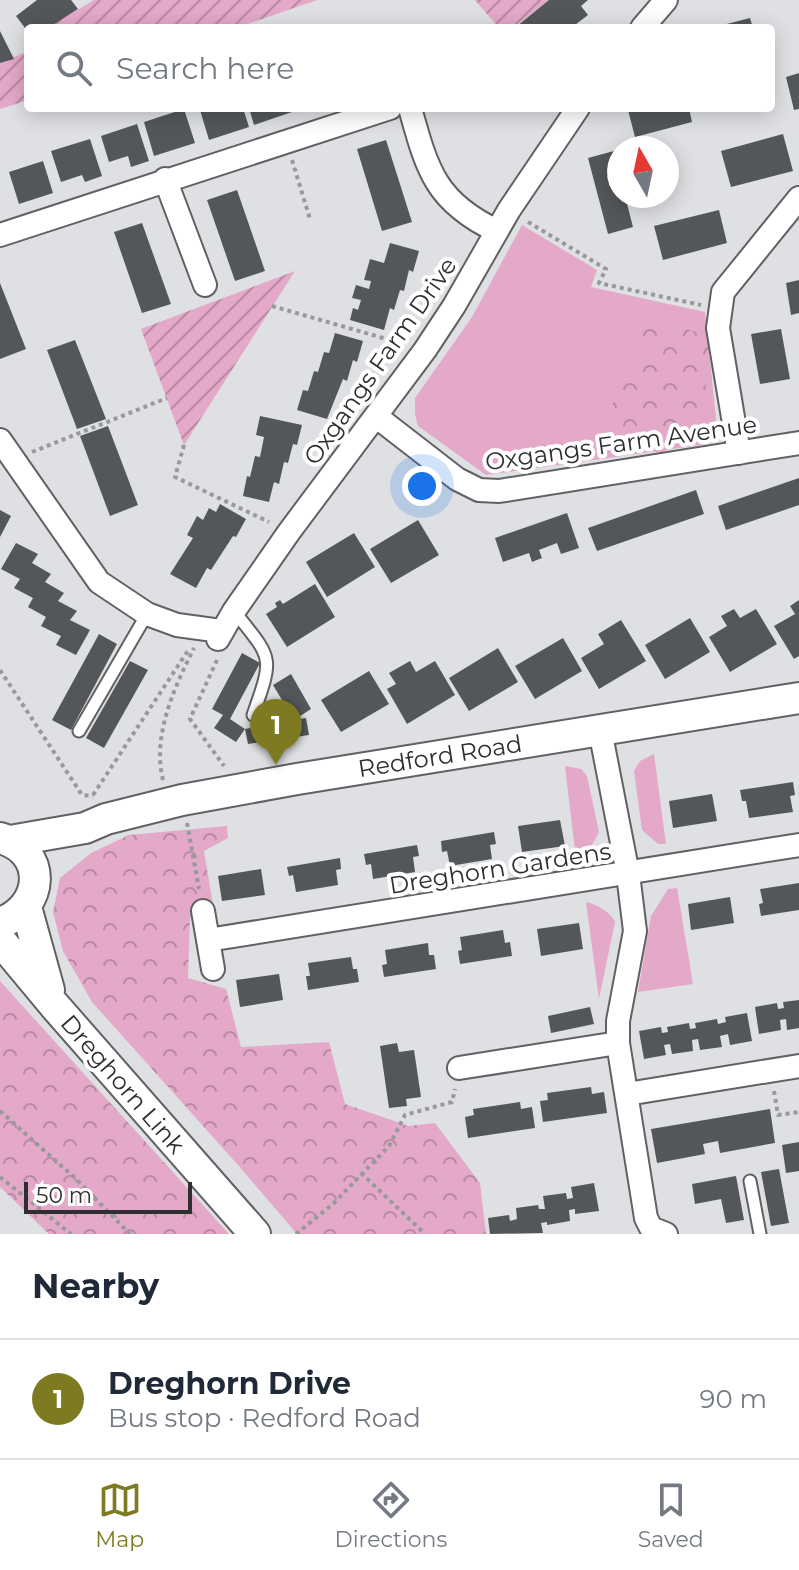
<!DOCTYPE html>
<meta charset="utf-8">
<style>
:root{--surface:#fff;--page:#f6f6f7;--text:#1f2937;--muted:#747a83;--line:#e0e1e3;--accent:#7e7a21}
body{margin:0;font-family:Montserrat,sans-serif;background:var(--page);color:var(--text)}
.compass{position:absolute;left:607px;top:136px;width:72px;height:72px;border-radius:50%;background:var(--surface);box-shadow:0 4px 20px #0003;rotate:351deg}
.scale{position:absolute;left:24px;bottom:20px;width:168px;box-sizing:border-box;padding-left:8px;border:4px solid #2f2f31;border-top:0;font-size:22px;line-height:28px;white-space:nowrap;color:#2f2f31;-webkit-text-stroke:6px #fff;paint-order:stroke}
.you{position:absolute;left:422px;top:486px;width:28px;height:28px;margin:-20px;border:6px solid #fff;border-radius:50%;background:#1a73e8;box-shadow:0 0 0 12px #1a73e833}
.badge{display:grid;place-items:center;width:52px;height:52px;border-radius:50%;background:var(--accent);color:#fff;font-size:26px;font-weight:700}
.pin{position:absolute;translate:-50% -66px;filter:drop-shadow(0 2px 4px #0008)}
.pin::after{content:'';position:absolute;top:42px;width:28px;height:24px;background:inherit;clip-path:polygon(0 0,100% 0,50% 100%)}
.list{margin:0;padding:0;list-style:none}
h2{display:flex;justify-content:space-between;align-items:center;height:104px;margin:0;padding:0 32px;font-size:34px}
h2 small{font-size:26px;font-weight:400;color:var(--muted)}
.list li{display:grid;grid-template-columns:52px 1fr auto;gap:24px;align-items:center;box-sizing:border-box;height:120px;padding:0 32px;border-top:2px solid var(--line)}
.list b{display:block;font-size:30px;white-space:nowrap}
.list p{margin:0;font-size:26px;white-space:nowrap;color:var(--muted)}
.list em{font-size:26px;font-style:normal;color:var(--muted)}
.icon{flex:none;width:44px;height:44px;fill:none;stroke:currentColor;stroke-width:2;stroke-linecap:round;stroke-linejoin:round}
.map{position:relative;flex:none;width:799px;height:1234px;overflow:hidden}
.search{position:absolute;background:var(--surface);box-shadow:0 4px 20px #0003;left:24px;right:24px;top:24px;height:88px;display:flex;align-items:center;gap:20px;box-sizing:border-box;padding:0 28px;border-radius:8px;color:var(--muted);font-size:30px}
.sheet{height:224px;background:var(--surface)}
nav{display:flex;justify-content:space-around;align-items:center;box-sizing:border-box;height:112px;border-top:2px solid var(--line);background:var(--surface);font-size:22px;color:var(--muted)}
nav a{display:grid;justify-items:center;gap:4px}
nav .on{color:var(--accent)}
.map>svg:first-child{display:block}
</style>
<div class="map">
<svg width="799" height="1234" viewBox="0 0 799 1234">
<defs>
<pattern id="forest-crowns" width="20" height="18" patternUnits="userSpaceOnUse" patternTransform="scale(2)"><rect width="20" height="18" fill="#e4a8c9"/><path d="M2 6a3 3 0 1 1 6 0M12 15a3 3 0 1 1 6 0" fill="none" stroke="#b989a4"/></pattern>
<pattern id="garden-furrows" width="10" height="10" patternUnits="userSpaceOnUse" patternTransform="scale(2)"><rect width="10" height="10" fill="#e4a8c9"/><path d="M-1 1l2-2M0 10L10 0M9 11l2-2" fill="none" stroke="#b989a4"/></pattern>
</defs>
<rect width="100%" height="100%" fill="#dfe0e3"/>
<path fill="#e4a8c9" d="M522,225L597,270L591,287L705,312L716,419L713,431L700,445L486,475L418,426L415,414V398L472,317Z
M654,754L666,844H658L642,830L634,771L640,761Z
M565,766L581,769L587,776L599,832L585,858L576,859Z
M677,888L693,984L638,992L651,916L668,889Z
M586,902C596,904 612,913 615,922L599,999Z"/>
<path fill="url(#forest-crowns)" d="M653,319L709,336L704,423L662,453L613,444L600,424L641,359L636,334Z
M227,826L228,838L204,851L213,905L190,917L188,978L226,989L241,1047L329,1042L345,1104L409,1126L435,1123L480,1183L486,1234H297L238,1165L92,1002L63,951L53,912L60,878L91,853L129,835Z
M0,981L229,1234H49L0,1187Z"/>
<path fill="url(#garden-furrows)" d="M94,0H317L236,28H48L67,14L69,15Z
M475,0H549L517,25L519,28H499Z
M28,45V100L0,109V63L26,52L24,48Z
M295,271L184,445L141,329Z"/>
<path fill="#545759" d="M37,0H71L78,9L48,28H28V32L16,16Z
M549,0H588L581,6L588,15L571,28H519L517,26Z
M750,18L753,28H715V27Z
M0,31L14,59L0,63Z
M799,73V109L794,110L786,77Z
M205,108H243L249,127L209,140L200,110Z
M249,108H291L292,112L254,125Z
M633,108H689L692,122L635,137L628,110Z
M184,109L195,143L154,156L144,122Z
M137,124L149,161L131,167L128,156L109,162L101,136Z
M783,134L793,171L731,187L721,151Z
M90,139L102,176L85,182L82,175L61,182L51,151Z
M386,140L412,222L382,231L357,149Z
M614,151L619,171V196H625L633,227L608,234L588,158Z
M43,161L53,193L19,204L9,172Z
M237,190L265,271L235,281L207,200Z
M719,210L727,243L663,260L654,226Z
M142,223L171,304L142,313L114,232Z
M390,243L419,251L413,272L409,270L404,291L400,290L394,310L390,308L384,330L350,320L353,308L358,310L361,300L352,298L356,285L369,289L371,281L364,280L370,259L384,263Z
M799,280V313L791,315L786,283Z
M0,283L26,349L0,359Z
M781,329L790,379L760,384L751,334Z
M335,333L363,341L357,362L353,360L347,381L343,379L327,419L297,410L303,390L308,391L314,371L318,372L324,352L329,353Z
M75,340L106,419L77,429L47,350Z
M260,416L302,425L297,445L293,444L288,463L284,462L279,484L274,482L269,502L243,496L247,476L250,477L255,456L260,457L264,437L256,435Z
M108,426L138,505L110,516L80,436Z
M799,478V505L726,530L718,506Z
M696,490L704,514L597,551L588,528Z
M220,504L246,519L236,537L233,536L211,570L207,568L196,588L170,574L193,538L187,535L197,516L203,520L209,508L216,512Z
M0,510L11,516L0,537Z
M567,513L579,548L561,554L557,543L539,550L542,558L532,562L529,553L503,562L495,538Z
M418,520L439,555L391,583L370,549Z
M354,533L375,567L327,597L306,562Z
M16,543L38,554L32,563L51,574L45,582L64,593L58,601L77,611L70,620L90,630L76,655L56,645L61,636L41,626L46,617L28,607L33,598L14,588L20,579L1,569Z
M315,584L335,617L287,647L266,614L277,607L275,603L280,600L283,604Z
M799,600V656L794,659L774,626L795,614L790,606Z
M734,609L740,618L756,609L777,644L730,672L709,637L727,626L721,616Z
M690,618L710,652L665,679L645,645Z
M621,620L646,661L599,689L581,658L604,644L598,634Z
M99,634L117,644L71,730L52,720Z
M563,638L582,671L535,699L515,666Z
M498,648L518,682L469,711L449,678Z
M242,653L260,663L230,719L245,729L306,718L309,735L248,744L245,729L236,742L214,728L223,715L212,709Z
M130,661L148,670L104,748L86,738Z
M410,661L416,672L435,661L455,695L407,724L387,689L396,684L389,673Z
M369,671L389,704L341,732L321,700Z
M291,674L311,709L294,720L273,685Z
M793,782L795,795L790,796L793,812L749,818L746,801H742L740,790Z
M712,794L717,821L673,828L669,801Z
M560,820L565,846L522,852L518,826Z
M494,832L496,844L490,845L492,859L450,866L447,851L442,852L441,841Z
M417,845L419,856L413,857L415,872L373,879L371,864L366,865L364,854Z
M340,858L341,869L336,870L338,885L296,892L293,875L289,876L287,867Z
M261,869L265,895L222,901L218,876Z
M799,883V910L761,916L759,904L763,903L760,889Z
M730,897L734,923L691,930L688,904Z
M579,923L583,949L541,956L537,929Z
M503,930L505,943L510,942L512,956L460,964L458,951L462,950L460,937Z
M428,943L429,955H434L436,969L384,977L382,965L387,964L385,950Z
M351,957L353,969H357L359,982L308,990L306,976H310L308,963Z
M279,974L283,1000L240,1007L236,980Z
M799,1000V1028L787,1030L786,1019L780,1020L781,1030L759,1034L755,1007L777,1003L778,1009L784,1008L783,1002Z
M590,1007L594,1024L551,1033L548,1016Z
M747,1013L752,1041L730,1045L728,1034L720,1036L722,1047L700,1050L698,1039L692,1040L693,1051L672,1054L670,1044L664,1045L666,1055L644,1059L639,1031L661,1027L662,1033L668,1032L667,1027L689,1023L690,1029L696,1028L695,1023L717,1019L718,1024L726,1022L725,1017Z
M397,1043L399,1052L414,1050L421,1097L406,1099L407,1106L389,1108L380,1046Z
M591,1087L592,1094L604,1092L607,1113L543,1122L540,1101L548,1100L547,1093Z
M520,1102L521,1109L532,1107L535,1128L468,1138L465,1117L474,1115L473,1109Z
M770,1109L775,1143L720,1153L718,1141L703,1144L705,1154L657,1163L651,1129Z
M799,1142V1171L786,1173L782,1145Z
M779,1169L789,1223L771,1226L761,1172Z
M736,1176L744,1220L726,1223L721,1199L695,1204L692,1184Z
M594,1183L599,1211L575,1214V1209L569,1210L570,1221L547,1225V1222L541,1223L543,1233L490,1234L488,1218L509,1215L510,1221L517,1219L516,1208L538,1205L539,1209H545L543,1196L566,1193L567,1199L573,1198L571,1187Z"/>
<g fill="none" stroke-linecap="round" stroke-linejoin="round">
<g stroke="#616164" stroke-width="15">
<path id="lane" d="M234,611C273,660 274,655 253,715
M79,731L147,614
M750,1181L760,1234"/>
</g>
<g stroke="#616164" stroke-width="26">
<path id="street" d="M642,28L666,0
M410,108C427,169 435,202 497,231
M165,179L205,285
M0,235L390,108
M377,417L457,479L479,490L499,491L799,443
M0,440L99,582L147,614L177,625L221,631
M739,453L718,328L723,292L799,198
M218,639L234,611L289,532L425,350L454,306L509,210L578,108
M600,730L628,874L635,931L618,1021V1043L646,1218L651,1228L666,1234
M203,911L213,969
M208,940L799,845
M459,1068L618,1043
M627,1094L799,1066"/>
</g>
<g stroke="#616164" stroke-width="34">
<path id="secondary" d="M0,838C48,851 45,907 0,923
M10,841L85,828L106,819L182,800L297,779L799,698
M26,907L49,990
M0,940L54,1005L255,1234"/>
</g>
<path stroke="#98999c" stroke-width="4" stroke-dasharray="4 4" stroke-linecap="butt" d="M292,160L310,219
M528,222L606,269L599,283L701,305
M272,306L404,344
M184,445L175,477L269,522
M32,452L167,398
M217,660L190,719L224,766
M0,670L82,795L93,796
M163,780C152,736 174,688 194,648
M93,795L189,649
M187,823L199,889
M774,1091L778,1115L799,1112
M0,1111L75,1178L130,1234
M361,1173L425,1234
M0,1177L71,1234
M296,1234L333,1204L389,1146L405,1115L452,1102L455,1089"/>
<use href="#lane" stroke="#fff" stroke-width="11"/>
<use href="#street" stroke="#fff" stroke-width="22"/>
<use href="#secondary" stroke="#fff" stroke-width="30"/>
</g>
<g text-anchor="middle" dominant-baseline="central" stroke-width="8" stroke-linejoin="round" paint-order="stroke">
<g font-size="24" fill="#2f2f31" stroke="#fff">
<text transform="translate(380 361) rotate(-55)">Oxgangs Farm Drive</text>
<text transform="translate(621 443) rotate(-8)">Oxgangs Farm Avenue</text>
<text transform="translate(440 756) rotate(-9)">Redford Road</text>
<text transform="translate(500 868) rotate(-9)">Dreghorn Gardens</text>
<text transform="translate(123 1084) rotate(49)">Dreghorn Link</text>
</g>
</g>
</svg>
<svg class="compass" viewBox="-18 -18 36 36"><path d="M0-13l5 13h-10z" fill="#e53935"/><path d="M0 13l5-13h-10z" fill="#747a83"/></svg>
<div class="scale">50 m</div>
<div class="you"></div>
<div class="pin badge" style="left:276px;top:765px">1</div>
<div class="search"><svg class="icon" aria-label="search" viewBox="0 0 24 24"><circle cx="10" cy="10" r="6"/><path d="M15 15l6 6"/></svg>Search here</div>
</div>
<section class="sheet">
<h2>Nearby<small></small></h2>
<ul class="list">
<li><span class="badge">1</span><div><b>Dreghorn Drive</b><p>Bus stop · Redford Road</p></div><em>90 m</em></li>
</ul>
</section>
<nav>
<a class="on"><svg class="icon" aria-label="map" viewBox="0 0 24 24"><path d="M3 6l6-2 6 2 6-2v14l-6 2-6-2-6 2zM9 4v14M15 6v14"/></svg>Map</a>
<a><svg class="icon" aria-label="directions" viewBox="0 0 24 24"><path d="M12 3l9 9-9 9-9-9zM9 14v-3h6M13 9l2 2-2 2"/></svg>Directions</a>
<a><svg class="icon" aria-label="saved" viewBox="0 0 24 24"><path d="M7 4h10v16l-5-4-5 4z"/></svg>Saved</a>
</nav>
